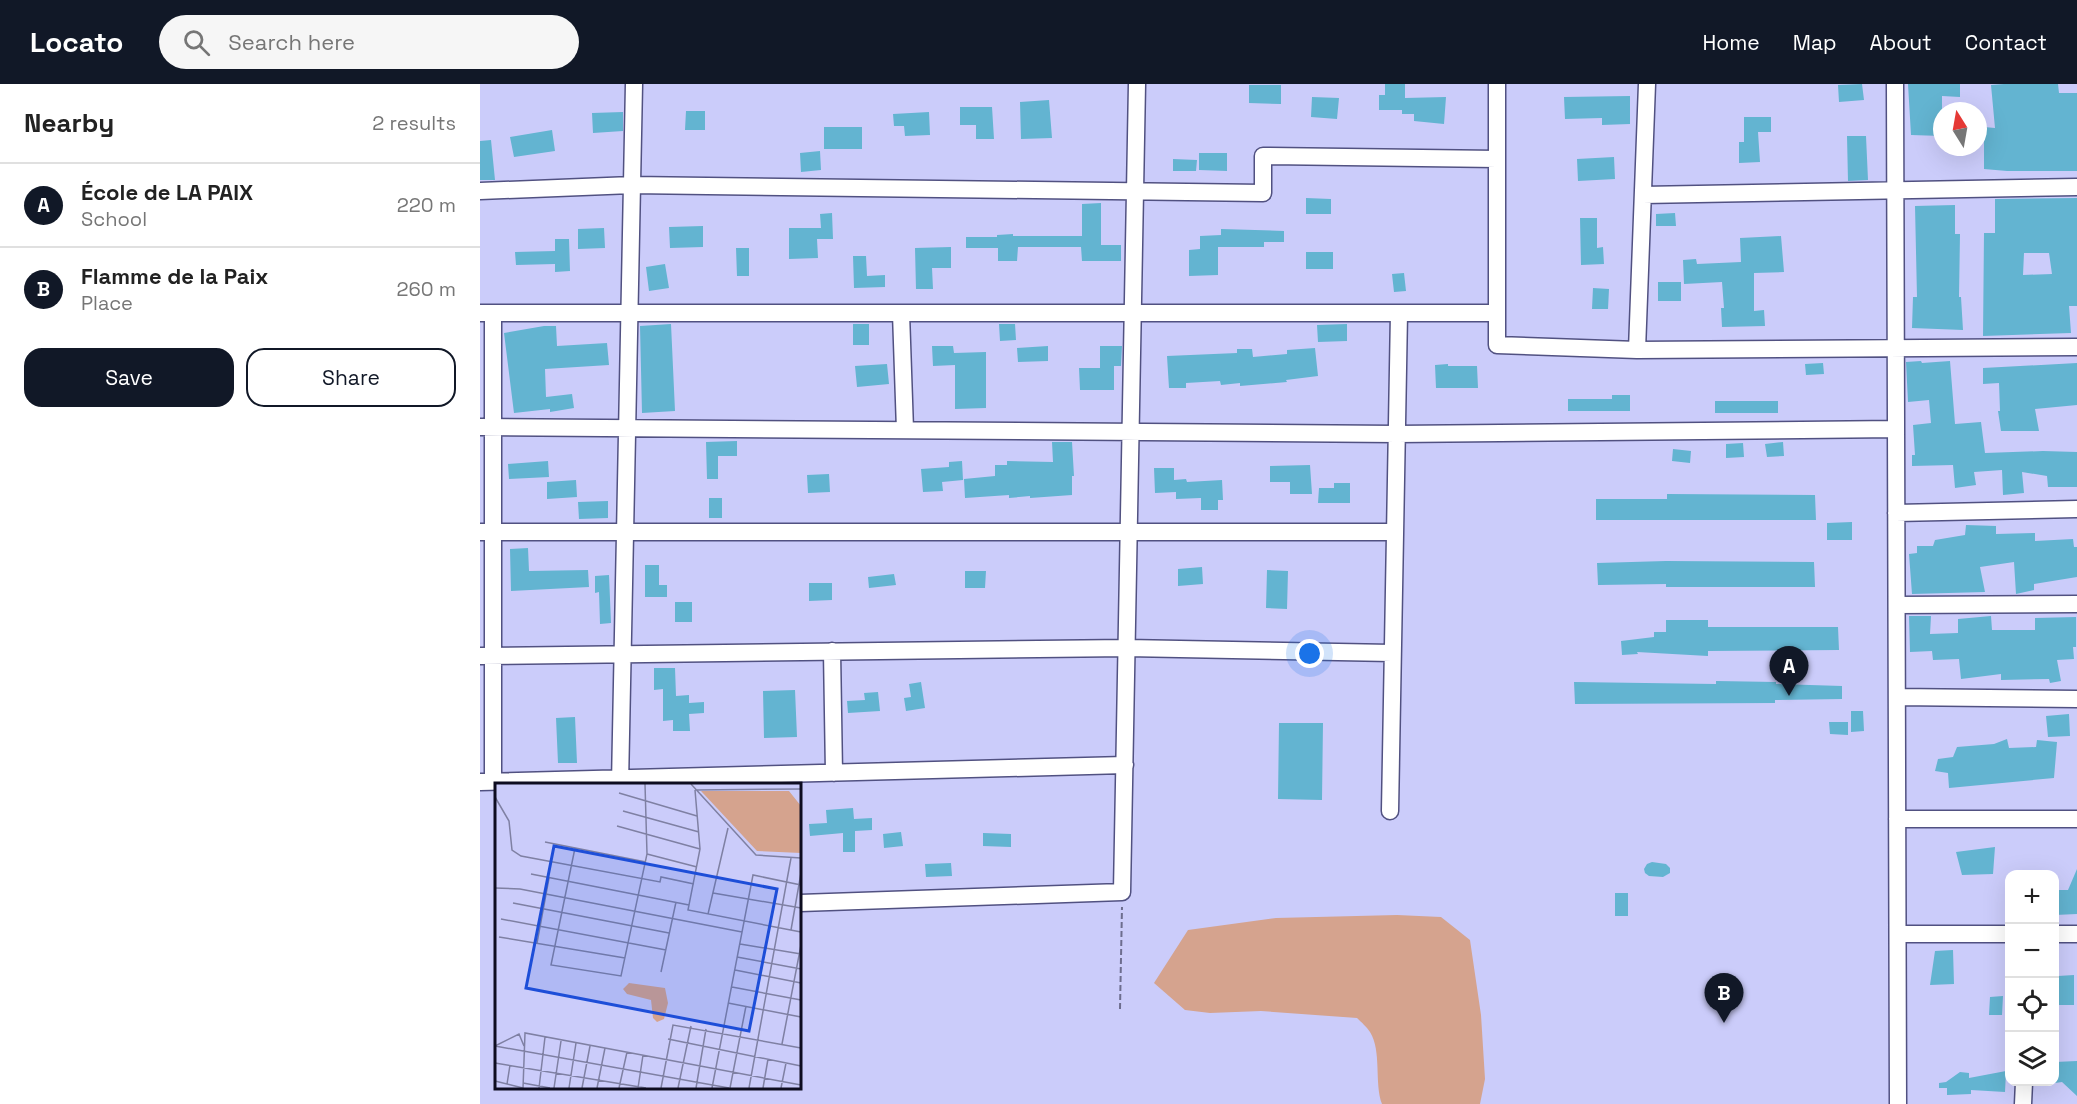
<!DOCTYPE html>
<meta charset="utf-8">
<style>
:root{--surface:#fff;--page:#f6f6f6;--text:#222;--muted:#767676;--line:#e0e0e0;--accent:#111827}
body{margin:0;font-family:"Space Grotesk",sans-serif;background:var(--page);color:var(--text)}
.controls{position:absolute;right:18px;bottom:18px;display:grid;overflow:hidden;border-radius:12px;box-shadow:0 6px 24px #0002}
.controls button{width:54px;height:54px;display:grid;place-items:center;padding:0;border:0;border-bottom:2px solid var(--line);background:var(--surface);color:var(--text);font:30px sans-serif}
.compass{position:absolute;left:1453px;top:18px;width:54px;height:54px;border-radius:50%;background:var(--surface);box-shadow:0 6px 24px #0002;rotate:349deg}
.you{position:absolute;left:830px;top:570px;width:21px;height:21px;margin:-15px;border:4px solid #fff;border-radius:50%;background:#1a73e8;box-shadow:0 0 0 9px #1a73e833}
.badge{display:grid;place-items:center;width:39px;height:39px;border-radius:50%;background:var(--accent);color:#fff;font-size:20px;font-weight:700}
.pin{position:absolute;translate:-50% -50px;filter:drop-shadow(0 2px 3px #0008)}
.pin::after{content:'';position:absolute;top:32px;width:21px;height:18px;background:inherit;clip-path:polygon(0 0,100% 0,50% 100%)}
.list{margin:0;padding:0;list-style:none}
h2{display:flex;justify-content:space-between;align-items:center;height:78px;margin:0;padding:0 24px;font-size:26px}
h2 small{font-size:20px;font-weight:400;color:var(--muted)}
.list li{display:grid;grid-template-columns:39px 1fr auto;gap:18px;align-items:center;box-sizing:border-box;height:84px;padding:0 24px;border-top:2px solid var(--line)}
.list b{display:block;font-size:22px;white-space:nowrap}
.list p{margin:0;font-size:20px;white-space:nowrap;color:var(--muted)}
.list em{font-size:20px;font-style:normal;color:var(--muted)}
.actions{display:flex;gap:12px;padding:18px 24px}
.actions a{flex:1;padding:14px 0;border:2px solid var(--accent);border-radius:18px;text-align:center;font-size:21px;color:var(--accent)}
.actions .main{background:var(--accent);color:#fff}
.icon{flex:none;width:33px;height:33px;fill:none;stroke:currentColor;stroke-width:2;stroke-linecap:round;stroke-linejoin:round}
.map{position:relative;flex:none;width:1597px;height:1020px;overflow:hidden}
header{display:flex;align-items:center;gap:36px;box-sizing:border-box;height:84px;padding:0 30px;background:var(--accent);color:#fff}
header strong{font-size:28px}
nav{display:flex;gap:33px;margin-inline-start:auto;font-size:21px}
.search{width:420px;height:54px;background:var(--page);display:flex;align-items:center;gap:15px;box-sizing:border-box;padding:0 21px;border-radius:33px;color:var(--muted);font-size:22px}
main{display:flex}
aside{flex:1;background:var(--surface)}
.map>svg:first-child{display:block}
</style>
<header>
<strong>Locato</strong>
<div class="search"><svg class="icon" aria-label="search" viewBox="0 0 24 24"><circle cx="10" cy="10" r="6"/><path d="M15 15l6 6"/></svg>Search here</div>
<nav><a>Home</a><a>Map</a><a>About</a><a>Contact</a></nav>
</header>
<main>
<aside>
<h2>Nearby<small>2 results</small></h2>
<ul class="list">
<li><span class="badge">A</span><div><b>École de LA PAIX</b><p>School</p></div><em>220 m</em></li>
<li><span class="badge">B</span><div><b>Flamme de la Paix</b><p>Place</p></div><em>260 m</em></li>
</ul>
<div class="actions"><a class="main">Save</a><a>Share</a></div>
</aside>
<div class="map">
<svg width="1597" height="1020" viewBox="0 0 1597 1020">
<rect width="100%" height="100%" fill="#cbccfa"/>
<path fill="#d5a38e" d="M917,831L961,833L990,856L1001,931L1005,995L1000,1020H902C894,999 902,967 890,948C887,943 881,938 877,934L781,927L730,929L705,926L674,899L708,846L796,834Z"/>
<path fill="#63b4d1" fill-rule="evenodd" d="M905,0H925V14L966,13L964,40L934,37V30H922V26H899V11H905Z
M1382,0L1384,16L1359,18L1358,1Z
M1428,0H1480V13L1462,12V52L1431,51Z
M1524,0H1578L1579,9H1597V87H1527L1504,85V43L1515,44L1511,1Z
M769,1H801V20L769,19Z
M1150,12V40L1122,41V34L1085,35L1084,13Z
M832,13L859,14L857,35L831,33Z
M569,16L572,54L541,55L540,18Z
M480,23H512L514,55H496V41H480Z
M206,27H225V46H205Z
M143,28V47L113,49L112,29Z
M449,28L450,51L425,52L424,42H414L413,30Z
M1264,33H1291V48H1278L1280,78L1259,79V58H1264Z
M344,43H382V65H344Z
M72,46L75,67L34,73L30,53Z
M1367,52H1386L1388,96L1368,97Z
M11,56L15,96H0V57Z
M340,67L341,86L321,88L320,69Z
M719,69H747V87L719,86Z
M1134,73L1135,95L1098,97L1097,75Z
M693,75L717,76L716,87H693Z
M826,114L851,115V130H826Z
M1597,114V222H1589L1591,249L1503,252L1504,149H1515V115ZM1544,169H1569L1572,190L1543,191Z
M621,119V161H641V177H602L601,163H538L537,177H518V164H486V153H517V151L533,150V152H602V120Z
M1475,121V150H1480L1479,213H1481L1483,246L1432,244L1433,213H1437L1435,122Z
M352,129L353,155H337L338,174L309,175V144H341L340,130Z
M1195,129L1196,142H1176V130Z
M1100,134H1117V164L1123,163L1124,180L1101,181Z
M223,142V163L190,164L189,143Z
M124,144L125,164L98,165V145Z
M741,145L804,147V158H784V163H738V191L709,192V166L720,165V152L741,151Z
M1301,152L1304,188L1274,189V227L1284,226L1285,242L1242,243L1241,224H1244L1242,198L1204,200L1203,176L1216,175L1217,180L1261,178L1260,154Z
M75,155H89L90,187L75,188V180L36,181L35,168L75,167Z
M471,163V184H452L453,205H436L435,164Z
M256,164H269V192H257Z
M826,168H853V185H826Z
M373,172H386L387,192L405,191V203L374,204Z
M185,180L189,204L169,207L166,183Z
M924,189L926,207L914,208L912,190Z
M1178,198H1201V217H1178Z
M1113,204L1129,205L1128,225H1112Z
M191,240L195,327L162,329L160,242Z
M373,240H389V261H373Z
M519,240H535L536,256L520,257Z
M867,240V257L838,258L837,241Z
M64,242H76L77,262L127,259L129,281L65,285L66,313L92,310L94,324L70,328V325L34,329L24,249Z
M452,262H473L474,269L506,268V324L475,325V281L453,282Z
M568,262V277L538,278L537,264Z
M620,262H642L641,282H634V306H600L599,284H620Z
M835,264L838,292L806,296L807,298L760,302V299L741,301L740,297L706,299V304H689L687,272L757,269V265H772L773,273L807,270V266Z
M1441,277L1442,279L1470,277L1475,340L1501,338L1505,369L1563,367L1597,368V403H1568L1567,392L1542,388L1544,409L1523,411L1522,386L1494,388L1496,401L1475,404L1473,381L1432,382V371H1435L1433,341L1451,339L1449,316L1428,318L1426,278Z
M1343,279L1344,290L1326,291L1325,280Z
M1597,279V321L1555,325L1559,347H1521L1518,327H1520L1519,299L1503,300V284Z
M407,280L409,300L377,303L375,282Z
M968,280V282H997L998,304H956L955,281Z
M1132,311H1150V327H1088V315H1132Z
M1235,317H1298V329H1235Z
M257,357V372H238V395H227L226,358Z
M572,358H592L594,392H592V411L550,414V412L529,414V411L485,414L484,395L515,392V381H527V377L573,378Z
M1303,358L1304,372L1287,373L1285,360Z
M1263,359L1264,373L1246,374V360Z
M1193,365L1211,367L1210,379L1192,377Z
M68,377L69,393L29,395L28,380Z
M482,377L483,396L462,398L463,407L443,408L441,385L469,383V378Z
M830,381L832,410H810V398H790V382Z
M674,384H694V396L706,395L707,398L742,396L743,416H738V426H721V414L696,415V408L675,409Z
M349,390L350,408L328,409L327,391Z
M96,396L97,413L67,415V398Z
M854,399H870V419H838L839,404H854Z
M1187,410L1335,411L1336,436H1116V415H1187Z
M229,414H242V434H229Z
M128,417V434L99,435L98,418Z
M1372,438V456H1347V439Z
M1486,441L1516,442V450L1555,449V457L1593,455L1594,463H1597V493L1554,500V506L1536,510L1534,478L1500,483L1505,508L1432,510L1429,470L1437,469V462H1453L1455,456L1485,451Z
M48,464L49,487L108,486L109,503L31,507L30,465Z
M1186,477L1334,478L1335,503H1186V500L1118,501L1117,479Z
M165,481H179V501H187V513H165Z
M722,483L723,500L698,502V485Z
M787,486L808,487L807,525L786,524Z
M485,487H506L505,504H485Z
M414,490L416,501L389,504L388,493Z
M129,491L131,539L120,540L119,508L115,509V492Z
M329,499H352V516L329,517Z
M195,518H212V538H195Z
M1429,532H1451L1450,550L1478,549V535L1511,532L1512,546H1555V534L1596,533V563H1593L1594,575L1577,576L1581,597L1570,599L1569,595L1521,596V590L1481,595L1479,575L1453,576L1452,567L1430,568Z
M1186,536H1228V543H1358L1359,566L1228,567V572L1157,568L1158,570L1142,571L1141,557L1174,553V548H1186Z
M174,584H195L196,612L209,611V619L224,618V629L209,630L210,647H193V636L183,637V605L174,606Z
M1236,597L1296,598V600L1362,602V615L1295,616V619L1095,620L1094,598L1236,600Z
M441,598L445,624L426,627L424,614L431,613L429,600Z
M315,606L317,653L284,654L283,607Z
M398,608L400,627L368,629L367,617L385,616L384,609Z
M1371,627H1383L1384,647L1371,648Z
M1589,630L1590,652L1568,653L1566,632Z
M95,633L97,679H78L76,634Z
M1349,638H1368V651L1350,650Z
M799,639H843L842,716L798,715Z
M1527,655L1529,664L1556,663L1557,656L1577,658L1574,694L1469,704L1468,689L1455,687L1458,675L1473,673L1477,663L1514,660Z
M373,724L374,735L392,734V746L375,747V768H363V749L330,752L329,740L347,739L346,726Z
M421,748L423,762L404,764L403,750Z
M503,749L531,750V763L503,762Z
M1515,763L1513,790L1482,791L1476,768Z
M1172,778L1186,780L1190,784V789L1183,793L1169,792L1165,789L1164,785L1167,780Z
M471,779L472,792L446,793L445,780Z
M1597,785V830L1575,831V806H1588Z
M1135,809H1148V832H1135Z
M1473,866L1474,900L1450,901L1455,867Z
M1594,891V921H1575L1578,892Z
M1523,912L1522,931H1509L1510,913Z
M1597,977V1012L1582,998L1575,999V978Z
M1526,987L1525,1008L1491,1006V1010L1467,1011V1004H1459V999L1466,998L1480,988L1489,989V994Z"/>
<g fill="none" stroke-linecap="round" stroke-linejoin="round">
<g stroke="#515181" stroke-width="19">
<path id="minor" d="M1017,0V261L1157,266L1597,263
M1415,0L1418,1020
M0,107L152,101L783,109V72L1017,75
M1163,111L1597,103
M0,229H1017
M421,229L425,346
M1157,266L1167,0
M0,343L917,350L1416,345
M1416,429L1597,425
M0,448H915
M1417,521L1597,520
M352,567L354,689
M0,572L647,564L912,569
M1417,613L1597,615
M13,697V229
M0,698L645,681
M140,700L154,0
M910,727L919,229
M1417,735H1597
M320,819L642,808L657,0
M1418,850H1530
M1574,850H1597
M1543,1020L1544,998"/>
</g>
<path stroke="#6d6d8e" stroke-width="2" stroke-dasharray="6 3" stroke-linecap="butt" d="M640,925L642,823"/>
<use href="#minor" stroke="#fff" stroke-width="16"/>
</g>
<g transform="translate(15 699)">
<rect width="306" height="306" fill="#cbccfa"/>
<path d="M206,8H294L306,23V70L262,68ZM134,200L170,205L173,220L169,236L162,239L158,235L156,217L132,211L128,206Z" fill="#d5a38e"/>
<path fill="none" stroke="#7f80a3" stroke-width="1.5" d="M196,1L261,72L306,75M200,7L205,66L193,127L306,149M200,7L306,6M124,10L202,33M0,14L14,38L17,67L26,73L165,99L166,94L199,101M128,28L204,49M122,43L205,66M50,59L151,79M80,65L56,182L126,193L152,71L150,1M152,71L202,84M36,91L194,122M0,105L25,106L247,149M218,110L306,125M18,120L174,150M213,131L233,45M6,136L171,167M296,147L306,90M4,154L130,175M42,160L54,95M245,161L306,171M242,174L306,186M240,187L306,200M166,189L181,119M237,204L306,217M233,220L306,234M173,256L306,283M287,261L306,162M0,263L234,305M0,263L24,251L29,263M0,280L151,305M0,298L28,305M28,300L55,305M12,301L15,282M28,305L30,250L306,302M44,305L50,254M59,305L66,258M74,305L81,260M87,305L95,263M102,305L110,265M124,305L132,269M143,305L148,272M166,305L178,242L306,265M183,305L196,243M201,305L211,246M217,305L258,92L306,102M235,305L251,223M254,305L296,75M268,305L273,276M286,305L291,280"/>
<path fill="#1d4ed8" fill-opacity="0.15" stroke="#1d4ed8" stroke-width="3" d="M59,63L282,106L254,248L31,205Z"/>
<rect width="306" height="306" fill="none" stroke="#0e0d20" stroke-width="3"/>
</g>
</svg>
<div class="controls">
<button>+</button>
<button>−</button>
<button><svg class="icon" aria-label="locate" viewBox="0 0 24 24"><circle cx="12" cy="12" r="6"/><path d="M12 2v4M12 18v4M2 12h4M18 12h4"/></svg></button>
<button><svg class="icon" aria-label="layers" viewBox="0 0 24 24"><path d="M12 4l9 5-9 5-9-5zM3 14l9 5 9-5"/></svg></button>
</div>
<svg class="compass" viewBox="-18 -18 36 36"><path d="M0-13l5 13h-10z" fill="#e53935"/><path d="M0 13l5-13h-10z" fill="#767676"/></svg>
<div class="you"></div>
<div class="pin badge" style="left:1309px;top:612px">A</div>
<div class="pin badge" style="left:1244px;top:939px">B</div>
</div>
</main>
